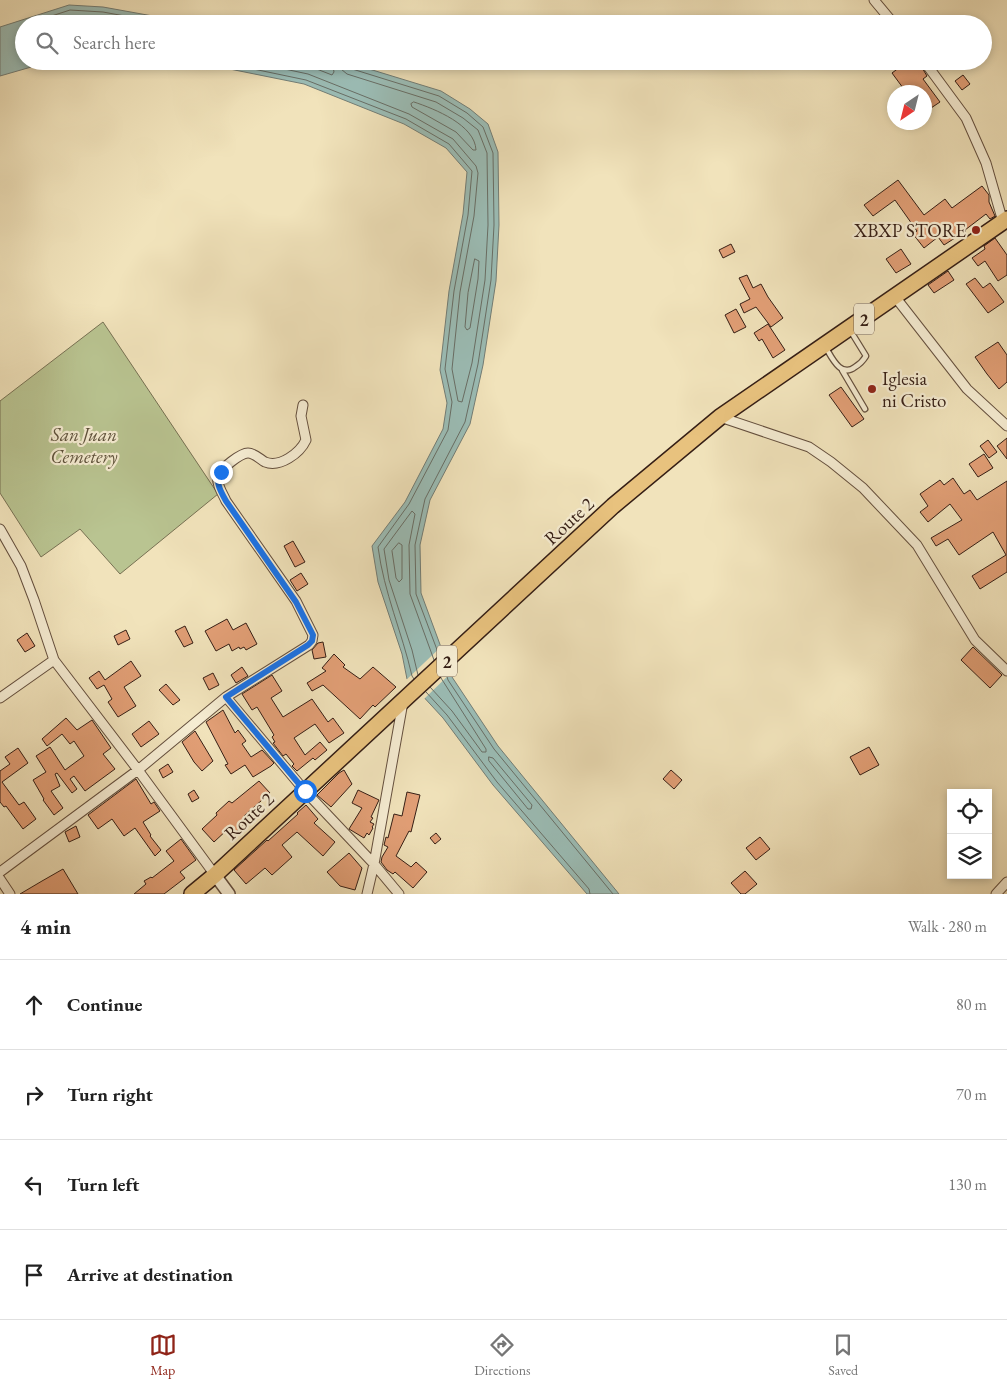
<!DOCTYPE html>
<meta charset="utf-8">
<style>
:root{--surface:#fff;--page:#f2f2f2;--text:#222;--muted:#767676;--line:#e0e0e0;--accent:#8f2418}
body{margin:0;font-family:"EB Garamond",serif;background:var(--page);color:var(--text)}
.controls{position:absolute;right:15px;bottom:15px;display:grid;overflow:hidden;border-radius:0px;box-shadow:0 2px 8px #0003}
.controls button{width:45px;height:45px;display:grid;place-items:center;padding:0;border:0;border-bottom:1px solid var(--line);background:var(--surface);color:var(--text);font:25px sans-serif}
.compass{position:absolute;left:887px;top:85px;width:45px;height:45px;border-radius:50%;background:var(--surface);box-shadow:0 2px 8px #0003;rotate:215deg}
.stop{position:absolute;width:15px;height:15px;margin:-11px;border:4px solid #1a73e8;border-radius:50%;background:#fff}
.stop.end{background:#1a73e8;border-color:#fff;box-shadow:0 1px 5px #0008}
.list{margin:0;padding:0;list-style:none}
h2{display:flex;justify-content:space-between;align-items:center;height:65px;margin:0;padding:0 20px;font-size:21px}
h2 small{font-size:16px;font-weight:400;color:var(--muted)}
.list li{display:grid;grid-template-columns:32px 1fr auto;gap:15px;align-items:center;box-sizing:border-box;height:90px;padding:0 20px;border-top:1px solid var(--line)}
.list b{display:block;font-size:19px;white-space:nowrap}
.list em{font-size:16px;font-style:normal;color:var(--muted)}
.icon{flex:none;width:28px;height:28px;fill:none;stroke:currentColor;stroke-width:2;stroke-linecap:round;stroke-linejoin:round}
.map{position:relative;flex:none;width:1007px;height:894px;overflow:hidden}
.search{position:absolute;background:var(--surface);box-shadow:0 2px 8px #0003;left:15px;right:15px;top:15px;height:55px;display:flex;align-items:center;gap:12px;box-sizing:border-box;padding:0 18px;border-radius:28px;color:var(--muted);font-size:19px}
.sheet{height:425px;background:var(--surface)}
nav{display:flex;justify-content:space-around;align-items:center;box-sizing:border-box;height:70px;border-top:1px solid var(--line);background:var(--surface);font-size:14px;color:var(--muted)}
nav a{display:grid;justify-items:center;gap:2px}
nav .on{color:var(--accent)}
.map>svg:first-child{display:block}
</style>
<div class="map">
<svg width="1007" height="894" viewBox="0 0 1007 894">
<rect width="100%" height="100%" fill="#f1e3bb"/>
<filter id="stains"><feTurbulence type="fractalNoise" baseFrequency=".004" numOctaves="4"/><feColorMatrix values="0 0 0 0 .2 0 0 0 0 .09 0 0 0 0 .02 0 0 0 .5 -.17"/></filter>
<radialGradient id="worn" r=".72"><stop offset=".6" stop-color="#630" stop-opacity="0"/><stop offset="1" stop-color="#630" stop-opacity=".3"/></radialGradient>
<path fill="#b9c491" stroke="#777153" d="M103,322L218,494L120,574L80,529L41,557L0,493V401Z"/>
<path fill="#9bbdb6" stroke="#727d76" d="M69,5L103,7L197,24H24V61H52L0,76V27Z
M190,61H343L441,91L470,109L488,124L498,152L499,225L496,281L483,365L470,424L430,500L420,545L421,593L452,677L498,746L619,894H587L493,785L443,718L407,679L402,654L378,582L372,546L405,502L443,429L447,403L440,370L449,291L463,214L467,172L446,148L404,124L304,84Z"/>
<path fill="#f1e3bb" d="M443,645L453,671L423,700L405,681Z"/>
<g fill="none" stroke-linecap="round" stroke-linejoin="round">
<path stroke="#686e66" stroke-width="1" d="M27,24L70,10L103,12L168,24
M48,24L71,16L102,18L132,24
M215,61L306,80L406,119L449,144L472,171L468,215L454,291L445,369L452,402L448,430L409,504L378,547C384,593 402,632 412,676L414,679
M247,61L308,74L409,114L453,139L476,166L478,173L474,216L460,292L452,369L458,401L462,402L472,363L485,280L488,225L487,153L478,130L463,118L436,102L347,74L341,69L339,61
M285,61L309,66L332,75L334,72L332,61
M346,61V65L349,68L439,96L467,113L483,127L493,153L494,225L491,280L478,364L465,422L425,499L415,545L416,594L439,655
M414,102C435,109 475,125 476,150H473L456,132L412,107L411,104Z
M475,259L479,261L478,279L470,328L467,330L465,327L468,293Z
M399,543L402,545V579L399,582L396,578L392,551Z
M446,673L448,680L494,749L613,894
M418,675L412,650L389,580L384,549L412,511L415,514L409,545L410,594L434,660
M430,687L452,711L482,752H486V749L441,678
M426,692L447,715L497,782L589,889L590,894
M489,757L493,758L532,805L531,809H528L489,761Z"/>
</g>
<path fill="#e29f76" stroke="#351e15" d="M908,61H918L927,76L923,79L940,102L928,110L924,105V92H906L892,73Z
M963,75L970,84L962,90L955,81Z
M898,180L924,215L945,199L952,208L982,186L989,195V202L995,216L990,219L986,214L965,230L966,231L944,245L938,237L924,248L913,234L917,231L895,200L873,216L864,205Z
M995,238L1007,255V275L998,281L985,261L978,266L972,258L985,249L984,246Z
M731,244L735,252L723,258L719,250Z
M901,249L911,264L896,273L886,259Z
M948,271L954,280L934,293L928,285Z
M747,275L753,288L761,284L768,297L783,318L771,327L756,307L744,313L740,304L750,299L739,278Z
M975,278L983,288L990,283L1004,302L988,313L966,284Z
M736,309L746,327L734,333L725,315Z
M768,324L785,350L773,358L762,339L759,341L754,333Z
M998,342L1007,355V382L999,389L987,374L975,357Z
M841,387L864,419L852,427L829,395Z
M1007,438V459L997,446Z
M988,440L997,452L989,458L980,446Z
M984,454L993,468L978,477L969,464Z
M953,478L964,494L970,490L977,500L1007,481V572L980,589L972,576L1006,555L993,532L959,555L948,539L936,546L931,538L962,520L950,504L928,522L920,512L928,506L920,494L940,480L944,485Z
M293,541L305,562L295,567L284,546Z
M301,573L308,584L297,591L290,580Z
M227,619L233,630L246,623L257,644L246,650L244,647L240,649L239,647L232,651L229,644L216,651L205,631Z
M185,626L193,643L184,647L175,631Z
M126,630L130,639L118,645L114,636Z
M27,633L35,646L25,652L17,640Z
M323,642L326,657L314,659L312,650L318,643Z
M973,647L1002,675L990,688L961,660Z
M334,654L345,665L343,667L360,679L373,667L396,687L375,707L373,705L360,719L323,685L312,691L307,683L326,671L322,668Z
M131,661L141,676L124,687L136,706L118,717L108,702L112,699L104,685L97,689L89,678L99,671L105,680Z
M242,667L248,676L236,683L231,675Z
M213,673L219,685L209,690L203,678Z
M272,675L282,691L271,698L283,717L312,699L328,722L333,718L344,733L329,743L315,724L294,738L305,755L320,742L327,750L315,760L313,758L297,771L292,766L294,764L286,754L283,756L273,743L275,742L272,737L274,735L257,707L252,710L242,694Z
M166,684L180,700L173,705L159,690Z
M223,710L235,733L238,730L246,741L242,744L251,757L262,750L274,763L271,766L253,777L245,765L231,774L225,765L228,764L206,722Z
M66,718L77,730L92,720L111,748L103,754L115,769L85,791L74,776L70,779L77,789L72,793L57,773L55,774L60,786L51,791L63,808L54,815L43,800L44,799L33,780L46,772L36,756L50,747L65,770L84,756L74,741L70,744L62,734L47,746L42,739Z
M149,721L159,734L141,747L132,734Z
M195,731L213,761L202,771L194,762L182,742Z
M869,747L879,765L860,775L850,757Z
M18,748L28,763L2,782L19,805L24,802L36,819L23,829L6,806L4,807L0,802V771L10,764L5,757Z
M168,764L173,772L163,778L159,770Z
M344,770L352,784L331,807L317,795L339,773Z
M671,770L682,780L674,789L663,779Z
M136,779L151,804L154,802L160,811L143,822L151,835L150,836L161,850L155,856L135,828L124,836L112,819L98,829L88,815Z
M259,781L270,793L244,816L248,821L234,834L229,828L214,842L202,829L217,815L216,813L229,801L232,803Z
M194,790L199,798L192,802L188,794Z
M358,790L379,800L371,817L373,818L370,822L374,824L372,827L373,828L369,835L367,833L364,838L349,829L362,808L352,803Z
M407,792L420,795L411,832L409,831L396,856L411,867L416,862L427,872L413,888L395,872L393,874L387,870L381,862L382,857L388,847L384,845L386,837L388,838L394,814L402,816Z
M306,805L318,819L314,823L335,842L323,856L297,832L282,845L292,857L272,875L265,868L246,884L234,870L267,840L268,841L298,814L297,813Z
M76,826L80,837L69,842L65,832Z
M436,833L441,839L435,844L430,838Z
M760,837L770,849L756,860L746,848Z
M181,839L196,860L180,872L185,878L164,894H134L146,884L144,881L151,877L152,878L174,861L166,851Z
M349,853L362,868L355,890L340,886L327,872Z
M63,869L78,894H20L42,881Z
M745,871L757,884L745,894H741L731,883Z"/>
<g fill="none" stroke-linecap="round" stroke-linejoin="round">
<g stroke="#644f3e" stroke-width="7">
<path id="service" d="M826,348C832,358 841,378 855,367C860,364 863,361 866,356L850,330
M842,370L865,409"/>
</g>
<g stroke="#644f3e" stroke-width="11">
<path id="minor" d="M874,0L894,24
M924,61L966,118L986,163L1003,222
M896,298L967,389L1007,426
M720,417L809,447L831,462L863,488L917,545L975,640L1007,671
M0,529L21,566L34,600L54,660L138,770L215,875
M226,697L309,645L312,641L313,635L296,601L226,501C223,494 216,484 218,476C221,468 241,453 248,453C254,453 260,459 265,462C280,468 300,453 306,440L301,416L303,405
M0,698L54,660
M0,872L138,770L226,697L305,791L374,864L399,894
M0,879L10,894
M367,894L374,864L403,702
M996,894L1007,882"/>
</g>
<g stroke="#644f3e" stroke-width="14">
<path id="tertiary" d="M215,875L229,894"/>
</g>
<g stroke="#351e15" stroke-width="18">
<path id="trunk" d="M192,894L215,875L613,506L720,417L1007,219"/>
</g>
<use href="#service" stroke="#f6edd3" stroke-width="4.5"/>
<use href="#minor" stroke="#f6edd3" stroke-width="9"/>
<use href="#tertiary" stroke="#f6edd3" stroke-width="11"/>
<use href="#trunk" stroke="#e8c27e" stroke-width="15"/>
</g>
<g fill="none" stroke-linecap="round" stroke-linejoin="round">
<path stroke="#1a73e8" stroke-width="6" d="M221,472C214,481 221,492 226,501L296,602L313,635L312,641L308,645L226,697L305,791"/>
</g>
<g fill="#8f2418" stroke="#f6edd3" stroke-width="2">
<circle cx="976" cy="230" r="5"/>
<circle cx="872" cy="389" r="5"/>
</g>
<g text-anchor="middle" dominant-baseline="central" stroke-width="4.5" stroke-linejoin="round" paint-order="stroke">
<g fill="#f6edd3" stroke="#6f5c4e" stroke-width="1">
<rect x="854" y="303.5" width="20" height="31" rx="4"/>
<rect x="437" y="645.5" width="20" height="31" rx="4"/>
</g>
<g font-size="18" font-weight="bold" fill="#351e15">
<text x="864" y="319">2</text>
<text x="447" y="661">2</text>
</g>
<g font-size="19" fill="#351e15" stroke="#f6edd3" text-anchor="end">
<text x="966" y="230">XBXP STORE</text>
<text x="882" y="378" text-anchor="start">Iglesia<tspan x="882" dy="22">ni Cristo</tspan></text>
</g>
<g font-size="19" font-style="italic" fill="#5d503a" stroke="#f6edd3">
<text x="84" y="434">San Juan<tspan x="84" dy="22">Cemetery</tspan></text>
</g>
<g font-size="19" fill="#351e15" stroke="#f6edd3">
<text transform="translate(569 521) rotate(-43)">Route 2</text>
<text transform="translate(249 816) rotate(-43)">Route 2</text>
</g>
</g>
<rect width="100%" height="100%" filter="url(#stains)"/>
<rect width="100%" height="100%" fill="url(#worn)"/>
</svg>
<div class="controls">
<button><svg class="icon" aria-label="locate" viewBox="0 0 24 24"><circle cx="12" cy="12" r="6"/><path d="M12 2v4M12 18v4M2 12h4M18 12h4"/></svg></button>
<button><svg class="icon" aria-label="layers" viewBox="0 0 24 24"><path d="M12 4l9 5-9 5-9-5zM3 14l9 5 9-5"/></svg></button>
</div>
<svg class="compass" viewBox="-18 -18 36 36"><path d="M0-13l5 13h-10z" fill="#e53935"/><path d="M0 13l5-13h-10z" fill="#767676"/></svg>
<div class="stop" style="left:305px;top:791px"></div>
<div class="stop end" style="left:221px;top:472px"></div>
<div class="search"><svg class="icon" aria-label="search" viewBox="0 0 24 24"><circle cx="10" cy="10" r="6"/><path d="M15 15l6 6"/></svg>Search here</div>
</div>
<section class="sheet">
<h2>4 min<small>Walk · 280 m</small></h2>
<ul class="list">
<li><svg class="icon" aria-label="ahead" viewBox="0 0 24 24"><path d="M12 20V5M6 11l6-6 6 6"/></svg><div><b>Continue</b></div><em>80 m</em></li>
<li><svg class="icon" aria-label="right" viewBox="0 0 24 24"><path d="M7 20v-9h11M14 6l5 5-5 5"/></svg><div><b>Turn right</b></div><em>70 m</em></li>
<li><svg class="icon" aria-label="left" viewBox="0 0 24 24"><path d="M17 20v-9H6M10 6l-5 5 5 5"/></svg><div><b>Turn left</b></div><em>130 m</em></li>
<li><svg class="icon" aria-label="arrive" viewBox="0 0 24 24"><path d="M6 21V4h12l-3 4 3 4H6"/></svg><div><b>Arrive at destination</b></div></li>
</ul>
</section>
<nav>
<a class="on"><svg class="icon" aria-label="map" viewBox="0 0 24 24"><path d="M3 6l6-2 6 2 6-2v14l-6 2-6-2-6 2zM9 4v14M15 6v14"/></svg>Map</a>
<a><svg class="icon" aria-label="directions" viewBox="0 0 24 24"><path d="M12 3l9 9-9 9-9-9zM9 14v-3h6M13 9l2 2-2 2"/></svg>Directions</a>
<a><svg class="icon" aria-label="saved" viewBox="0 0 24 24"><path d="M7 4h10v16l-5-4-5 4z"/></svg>Saved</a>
</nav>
